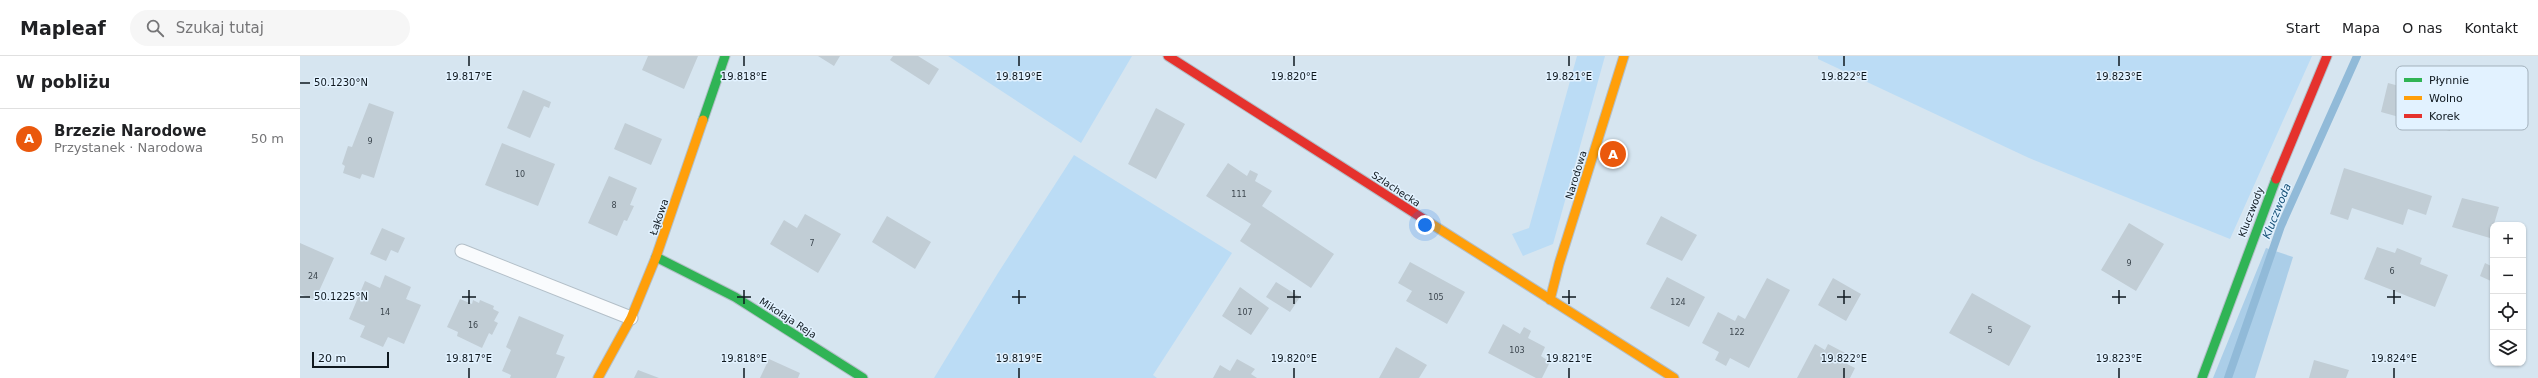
<!DOCTYPE html>
<html lang="pl">
<meta charset="utf-8">
<style>
:root{--surface:#fff;--page:#f6f6f6;--text:#202124;--muted:#757577;--line:#e0e0e0;--accent:#ea580c}
body{margin:0;font-family:"DejaVu Sans",sans-serif;background:var(--page);color:var(--text)}
.controls{position:absolute;right:12px;bottom:12px;display:grid;overflow:hidden;border-radius:8px;box-shadow:0 1px 3px #0004}
.controls button{width:36px;height:36px;display:grid;place-items:center;padding:0;border:0;border-bottom:1px solid var(--line);background:var(--surface);color:var(--text);font:20px sans-serif}
.scale{position:absolute;left:12px;bottom:10px;width:77px;box-sizing:border-box;padding-left:4px;border:2px solid #0f181f;border-top:0;font-size:11px;line-height:14px;white-space:nowrap;color:#0f181f;-webkit-text-stroke:3px #e2f2ff;paint-order:stroke}
.you{position:absolute;left:1125px;top:169px;width:14px;height:14px;margin:-10px;border:3px solid #fff;border-radius:50%;background:#1a73e8;box-shadow:0 0 0 6px #1a73e833}
.badge{display:grid;place-items:center;width:26px;height:26px;border-radius:50%;background:var(--accent);color:#fff;font-size:13px;font-weight:700}
.pin{position:absolute;translate:-50% -50%;border:2px solid #fff;box-shadow:0 1px 4px #0006}
.list{margin:0;padding:0;list-style:none}
h2{display:flex;justify-content:space-between;align-items:center;height:52px;margin:0;padding:0 16px;font-size:17px}
h2 small{font-size:13px;font-weight:400;color:var(--muted)}
.list li{display:grid;grid-template-columns:26px 1fr auto;gap:12px;align-items:center;box-sizing:border-box;height:60px;padding:0 16px;border-top:1px solid var(--line)}
.list b{display:block;font-size:15px;white-space:nowrap}
.list p{margin:0;font-size:13px;white-space:nowrap;color:var(--muted)}
.list em{font-size:13px;font-style:normal;color:var(--muted)}
.icon{flex:none;width:22px;height:22px;fill:none;stroke:currentColor;stroke-width:2;stroke-linecap:round;stroke-linejoin:round}
.map{position:relative;flex:none;width:2238px;height:322px;overflow:hidden}
header{display:flex;align-items:center;gap:24px;box-sizing:border-box;height:56px;padding:0 20px;background:var(--surface);border-bottom:1px solid var(--line)}
header strong{font-size:19px}
nav{display:flex;gap:22px;margin-inline-start:auto;font-size:14px}
.search{width:280px;height:36px;background:var(--page);display:flex;align-items:center;gap:10px;box-sizing:border-box;padding:0 14px;border-radius:22px;color:var(--muted);font-size:15px}
main{display:flex}
aside{flex:1;background:var(--surface)}
.map>svg:first-child{display:block}
</style>
<header>
<strong>Mapleaf</strong>
<div class="search"><svg class="icon" aria-label="search" viewBox="0 0 24 24"><circle cx="10" cy="10" r="6"/><path d="M15 15l6 6"/></svg>Szukaj tutaj</div>
<nav><a>Start</a><a>Mapa</a><a>O nas</a><a>Kontakt</a></nav>
</header>
<main>
<aside>
<h2>W pobliżu<small></small></h2>
<ul class="list">
<li><span class="badge">A</span><div><b>Brzezie Narodowe</b><p>Przystanek · Narodowa</p></div><em>50 m</em></li>
</ul>
</aside>
<div class="map">
<svg width="2238" height="322" viewBox="0 0 2238 322">
<rect width="100%" height="100%" fill="#d6e5f0"/>
<path fill="#bbdcf5" d="M648,0H832L781,87Z
M1277,0H1305L1253,188L1223,200L1212,178L1229,172Z
M1518,0H2012L1930,183L1729,102L1518,3Z
M774,99L932,197L853,319L857,322H634L698,217Z"/>
<path fill="#abcee8" d="M1966,192L1993,201L1955,322H1913Z"/>
<g fill="none" stroke-linecap="round" stroke-linejoin="round">
<path stroke="#91bad8" stroke-width="8" d="M1928,322L1981,170L2057,0"/>
</g>
<path fill="#c1cdd5" d="M348,0H398L384,33L342,14Z
M518,0H540L534,10Z
M593,0H618L639,13L629,29L590,4Z
M2088,27L2158,46L2150,75L2081,56Z
M223,34L251,46L249,52L244,50L230,82L207,72Z
M69,47L94,56L74,122L62,118L60,123L43,117L45,110L42,108L48,90L52,91Z
M856,52L885,68L856,123L828,108Z
M325,67L362,83L351,109L314,93Z
M202,87L255,108L238,150L185,129Z
M928,107L947,120L950,114L958,118L955,125L972,135L962,150L1034,198L1011,232L940,185L951,168L906,140Z
M2044,112L2132,140L2126,159L2108,153L2103,169L2052,152L2048,164L2030,158Z
M309,120L337,132L330,149L334,150L327,165L324,164L317,180L288,167Z
M2162,142L2199,151L2190,182L2152,171Z
M505,158L541,178L518,217L470,188L484,164L497,172Z
M587,160L631,186L615,213L572,186Z
M1361,160L1397,179L1382,205L1346,188Z
M1829,167L1864,188L1836,235L1801,214Z
M82,172L105,182L98,197L91,194L86,205L70,198Z
M0,187L34,202L15,244L0,238Z
M2077,191L2095,197L2097,192L2122,202L2120,208L2148,219L2135,251L2064,223Z
M1110,206L1165,236L1147,268L1106,245L1112,235L1098,227Z
M2185,207L2193,211V226L2180,220Z
M85,219L111,231L106,243L121,249L104,288L88,281L83,291L60,281L65,270L49,263L65,225L80,232Z
M1367,221L1405,241L1389,271L1350,252Z
M1467,222L1490,234L1449,312L1430,302L1426,310L1415,304L1419,296L1402,287L1418,256L1435,265L1438,259L1445,263Z
M1533,222L1561,238L1546,265L1518,249Z
M976,226L1000,241L990,256L966,241Z
M940,231L969,252L951,279L922,260Z
M1672,237L1731,270L1709,310L1649,277Z
M160,243L172,248L173,244L179,247L180,244L194,250L193,253L199,256L194,265L198,267L192,279L189,277L182,292L157,280L158,276L147,271Z
M219,260L264,279L256,298L265,301L256,322H210L211,319L202,315L211,294L206,291Z
M1203,268L1220,278L1224,271L1231,275L1228,282L1245,291L1241,300L1250,306L1242,322H1236L1188,297Z
M1515,288L1525,294L1528,288L1551,300L1547,308L1555,312L1550,322H1497Z
M1096,291L1127,309L1119,322H1079Z
M469,303L500,317L498,322H460Z
M937,303L955,313L951,318L957,322H913L920,309L930,315Z
M2014,304L2049,314L2046,322H2009Z
M338,314L359,322H334Z"/>
<g fill="none" stroke-linecap="round" stroke-linejoin="round">
<g stroke="#b3bfc8" stroke-width="15">
<path id="lane" d="M162,195L331,262"/>
</g>
<g stroke="#b3bfc8" stroke-width="11">
<path id="fast" d="M403,64L425,0
M356,201L435,241L563,322
M1902,322L1976,123"/>
</g>
<g stroke="#b3bfc8" stroke-width="11">
<path id="slow" d="M1130,167L1374,322
M1250,244L1259,208L1324,0
M298,322L331,262L356,201L403,64"/>
</g>
<g stroke="#b3bfc8" stroke-width="11">
<path id="jam" d="M868,0L1130,167
M1976,123L2027,0"/>
</g>
<use href="#lane" stroke="#f9fbfd" stroke-width="13"/>
<use href="#fast" stroke="#30b455" stroke-width="9"/>
<use href="#slow" stroke="#ff9f0a" stroke-width="9"/>
<use href="#jam" stroke="#e5322d" stroke-width="9"/>
</g>
<path fill="none" stroke="#0f181f" stroke-width="1.5" d="M169,0V10M444,0V10M719,0V10M994,0V10M1269,0V10M1544,0V10M1819,0V10M0,27H10M169,234V248M444,234V248M719,234V248M994,234V248M1269,234V248M1544,234V248M1819,234V248M2094,234V248M0,241H10M162,241H176M437,241H451M712,241H726M987,241H1001M1262,241H1276M1537,241H1551M1812,241H1826M2087,241H2101M169,312V322M444,312V322M719,312V322M994,312V322M1269,312V322M1544,312V322M1819,312V322M2094,312V322"/>
<g text-anchor="middle" dominant-baseline="central" stroke-width="3" stroke-linejoin="round" paint-order="stroke">
<g font-size="8" fill="#3c464e">
<text x="70" y="85">9</text>
<text x="220" y="118">10</text>
<text x="939" y="138">111</text>
<text x="314" y="149">8</text>
<text x="512" y="187">7</text>
<text x="1829" y="207">9</text>
<text x="2092" y="215">6</text>
<text x="13" y="220">24</text>
<text x="1136" y="241">105</text>
<text x="1378" y="246">124</text>
<text x="85" y="256">14</text>
<text x="945" y="256">107</text>
<text x="173" y="269">16</text>
<text x="1690" y="274">5</text>
<text x="1437" y="276">122</text>
<text x="1217" y="294">103</text>
</g>
<g font-size="10" fill="#0f181f" stroke="#e2f2ff">
<text transform="translate(1276 119) rotate(-73)">Narodowa</text>
<text transform="translate(1096 133) rotate(33)">Szlachecka</text>
<text transform="translate(1951 156) rotate(-69)">Kluczwody</text>
<text transform="translate(359 161) rotate(-71)">Łąkowa</text>
<text transform="translate(488 262) rotate(33)">Mikołaja Reja</text>
</g>
<g font-size="11" font-style="italic" fill="#165076" stroke="#e2f2ff">
<text transform="translate(1977 155) rotate(-68)">Kluczwoda</text>
</g>
</g>
<rect x="2096" y="10" width="132" height="64" rx="6" fill="#e2f2ff" stroke="#a3b1bc" stroke-width="1"/>
<rect x="2104" y="22" width="18" height="4" fill="#30b455"/>
<rect x="2104" y="40" width="18" height="4" fill="#ff9f0a"/>
<rect x="2104" y="58" width="18" height="4" fill="#e5322d"/>
<g font-size="11" fill="#0f181f">
<text x="2129" y="28">Płynnie</text>
<text x="2129" y="46">Wolno</text>
<text x="2129" y="64">Korek</text>
</g>
<g font-size="10" text-anchor="middle" fill="#0f181f" stroke="#e2f2ff" stroke-width="3" stroke-linejoin="round" paint-order="stroke">
<text x="169" y="24">19.817°E</text>
<text x="444" y="24">19.818°E</text>
<text x="719" y="24">19.819°E</text>
<text x="994" y="24">19.820°E</text>
<text x="1269" y="24">19.821°E</text>
<text x="1544" y="24">19.822°E</text>
<text x="1819" y="24">19.823°E</text>
<text x="41" y="30">50.1230°N</text>
<text x="41" y="244">50.1225°N</text>
<text x="169" y="306">19.817°E</text>
<text x="444" y="306">19.818°E</text>
<text x="719" y="306">19.819°E</text>
<text x="994" y="306">19.820°E</text>
<text x="1269" y="306">19.821°E</text>
<text x="1544" y="306">19.822°E</text>
<text x="1819" y="306">19.823°E</text>
<text x="2094" y="306">19.824°E</text>
</g>
</svg>
<div class="controls">
<button>+</button>
<button>−</button>
<button><svg class="icon" aria-label="locate" viewBox="0 0 24 24"><circle cx="12" cy="12" r="6"/><path d="M12 2v4M12 18v4M2 12h4M18 12h4"/></svg></button>
<button><svg class="icon" aria-label="layers" viewBox="0 0 24 24"><path d="M12 4l9 5-9 5-9-5zM3 14l9 5 9-5"/></svg></button>
</div>
<div class="scale">20 m</div>
<div class="you"></div>
<div class="pin badge" style="left:1313px;top:98px">A</div>
</div>
</main>
